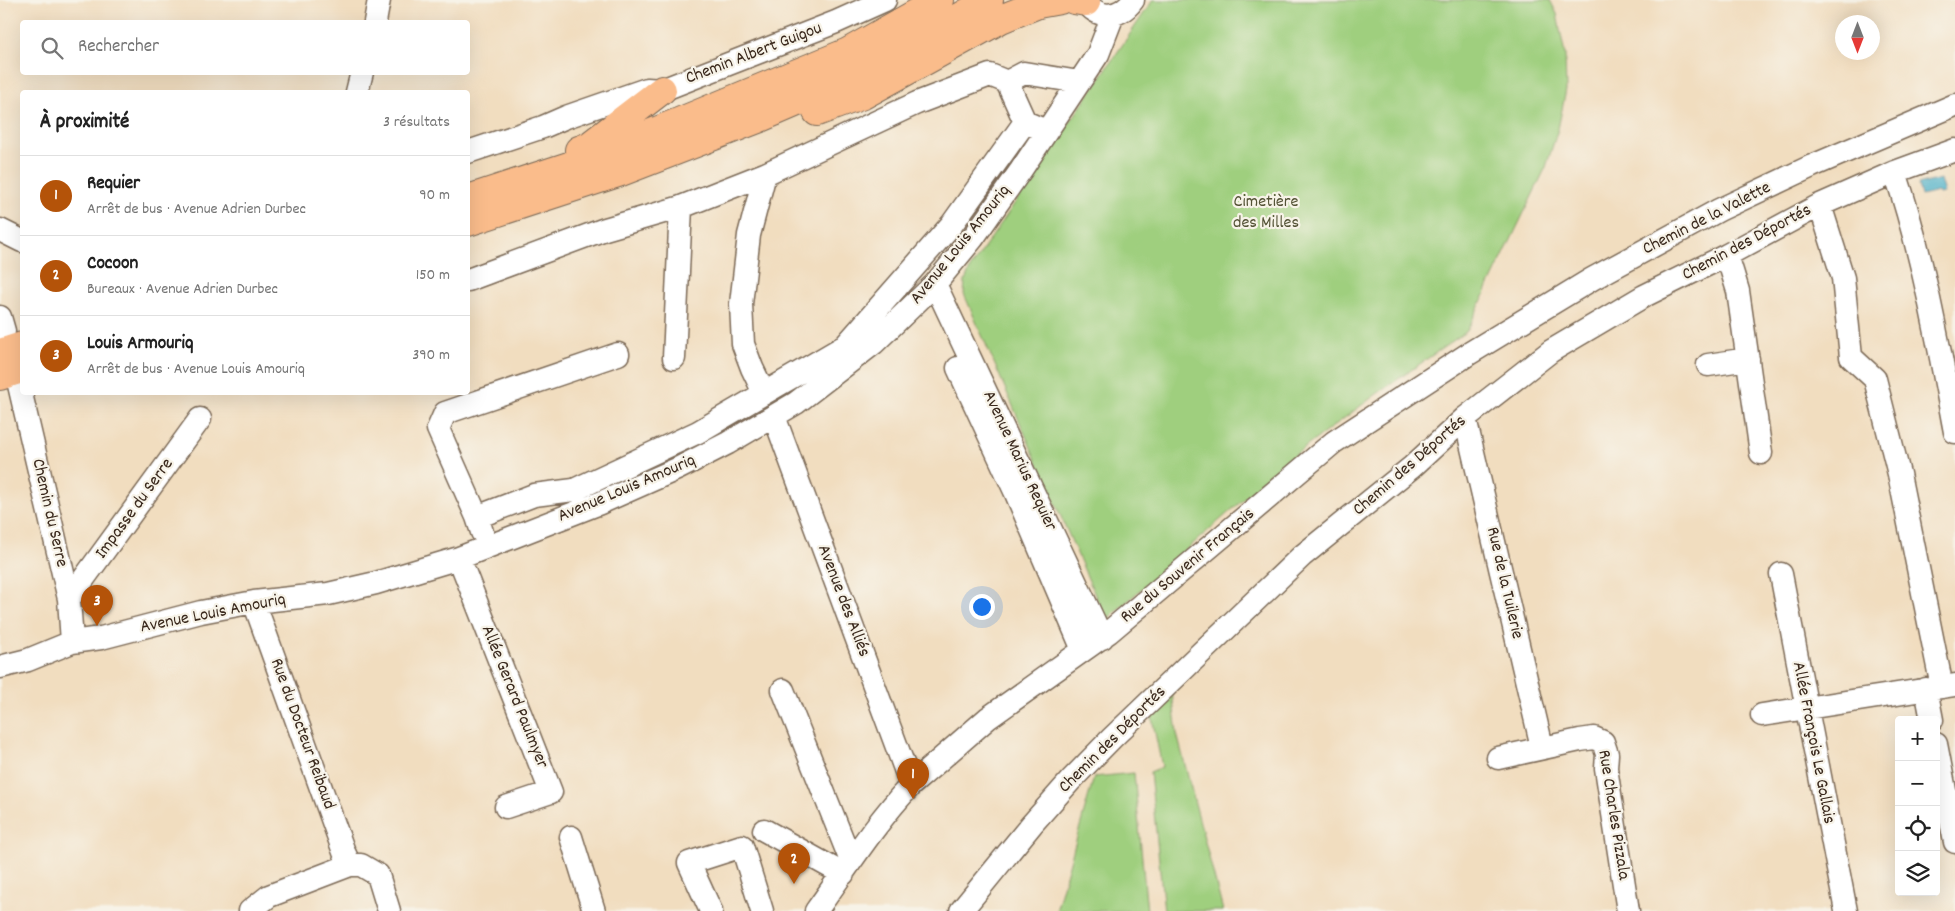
<!DOCTYPE html>
<html lang="fr">
<meta charset="utf-8">
<style>
:root{--surface:#fff;--page:#f6f6f6;--text:#222;--muted:#767676;--line:#e0e0e0;--accent:#b45309}
body{margin:0;font-family:Dekko,sans-serif;background:var(--page);color:var(--text)}
.controls{position:absolute;right:15px;bottom:15px;display:grid;overflow:hidden;border-radius:5px;box-shadow:0 5px 20px #0002}
.controls button{width:45px;height:45px;display:grid;place-items:center;padding:0;border:0;border-bottom:1px solid var(--line);background:var(--surface);color:var(--text);font:25px sans-serif}
.compass{position:absolute;left:1835px;top:15px;width:45px;height:45px;border-radius:50%;background:var(--surface);box-shadow:0 5px 20px #0002;rotate:180deg}
.you{position:absolute;left:981px;top:606px;width:18px;height:18px;margin:-12px;border:4px solid #fff;border-radius:50%;background:#1a73e8;box-shadow:0 0 0 8px #1a73e833}
.badge{display:grid;place-items:center;width:32px;height:32px;border-radius:50%;background:var(--accent);color:#fff;font-size:16px;font-weight:700}
.pin{position:absolute;translate:-50% -41px;filter:drop-shadow(0 1px 2px #0008)}
.pin::after{content:'';position:absolute;top:26px;width:18px;height:15px;background:inherit;clip-path:polygon(0 0,100% 0,50% 100%)}
.list{margin:0;padding:0;list-style:none}
h2{display:flex;justify-content:space-between;align-items:center;height:65px;margin:0;padding:0 20px;font-size:21px}
h2 small{font-size:16px;font-weight:400;color:var(--muted)}
.list li{display:grid;grid-template-columns:32px 1fr auto;gap:15px;align-items:center;box-sizing:border-box;height:80px;padding:0 20px;border-top:1px solid var(--line)}
.list b{display:block;font-size:19px;white-space:nowrap}
.list p{margin:0;font-size:16px;white-space:nowrap;color:var(--muted)}
.list em{font-size:16px;font-style:normal;color:var(--muted)}
.icon{flex:none;width:28px;height:28px;fill:none;stroke:currentColor;stroke-width:2;stroke-linecap:round;stroke-linejoin:round}
.map{position:relative;flex:none;width:1955px;height:911px;overflow:hidden}
.search{position:absolute;background:var(--surface);box-shadow:0 5px 20px #0002;left:20px;top:20px;width:450px;height:55px;display:flex;align-items:center;gap:12px;box-sizing:border-box;padding:0 18px;border-radius:5px;color:var(--muted);font-size:19px}
.panel{position:absolute;background:var(--surface);box-shadow:0 5px 20px #0002;left:20px;top:90px;width:450px;height:305px;border-radius:5px}
.map>svg:first-child{display:block}
</style>
<div class="map">
<svg width="1955" height="911" viewBox="0 0 1955 911">
<rect width="100%" height="100%" fill="#f7f3e8"/>
<filter id="ink" filterUnits="userSpaceOnUse"><feTurbulence type="fractalNoise" baseFrequency=".02" numOctaves="2"/><feDisplacementMap in="SourceGraphic" scale="10" xChannelSelector="R" yChannelSelector="G"/><feConvolveMatrix kernelMatrix="1 2 1 2 8 2 1 2 1" color-interpolation-filters="sRGB"/></filter>
<filter id="wash" filterUnits="userSpaceOnUse"><feTurbulence type="fractalNoise" baseFrequency=".0096" numOctaves="4" result="noise"/><feDisplacementMap in="SourceGraphic" scale="20" xChannelSelector="R" yChannelSelector="G"/><feGaussianBlur stdDeviation="1.12" result="paint"/><feColorMatrix in="noise" values="0 0 0 0 0 0 0 0 0 0 0 0 0 0 0 0 0 1.4 0 .05"/><feComposite in="paint" operator="in"/></filter>
<g filter="url(#wash)">
<rect width="100%" height="100%" fill="#f1ddbf"/>
<path fill="#9fcf7e" stroke="#6d7c4e" d="M1153,0H1550L1557,14L1565,55L1566,90L1558,129L1546,167L1467,331L1374,396L1292,457L1106,620L964,294L965,281L970,269Z
M1172,692L1177,734L1223,911H1164L1150,772L1162,767L1151,713Z
M1134,773L1147,911H1056L1094,777Z"/>
<path fill="#47aec7" stroke="#416c72" d="M1940,179L1944,193L1939,194L1938,192L1921,196L1918,185Z"/>
</g>
<g filter="url(#ink)">
<g fill="none" stroke-linecap="round" stroke-linejoin="round">
<g stroke="#7b6956" stroke-width="25">
<path id="minor" d="M1085,0C1097,21 1120,18 1133,0
M375,22L379,0
M357,92L362,72
M1039,128L1025,122L1007,82L1024,73L1079,82
M468,152L543,127L566,117L647,89L662,90L836,22L885,0
M1895,172C1923,255 1939,347 1955,432
M1820,205L1843,278L1851,357L1875,379L1899,474L1942,687
M0,230L22,241
M1727,255L1738,291L1761,453
M468,280L605,229L681,207L765,174L917,103L990,75L1007,82
M935,284L1102,638
M0,317L4,331
M674,358L681,207
M1708,365L1748,359
M958,368L1015,491L1083,650
M19,385L69,599L72,642
M764,393L752,368L743,344L741,304L749,235L765,174
M774,416L911,785
M1465,418L1542,747
M477,517L534,495L574,490L698,432L845,346L952,224L1025,122
M482,532L477,517L438,429L445,413L618,354
M459,558L551,792L506,807
M1781,574L1846,911
M69,599L200,419
M254,602L344,852L350,865
M0,667L28,660L72,642L101,638L201,612L254,602L328,594L376,583L459,558L600,503L677,469L728,443L774,416L796,403L874,343L935,284L973,238L1021,170L1098,54L1113,15
M1926,689L1932,720
M783,690L851,861
M1762,715L1955,685
M1936,744L1955,842
M1498,758L1580,740L1594,738L1603,742L1607,754L1606,768L1628,911
M764,830L843,874
M571,837L594,911
M250,911L269,896L350,865H361L378,875L389,911
M711,911L689,863L742,846L762,911
M816,911C847,868 875,823 911,785L988,718L1109,632L1334,442L1470,353L1592,279L1719,210L1812,166L1955,105
M961,911L1032,824L1071,780L1112,738L1302,556L1412,467L1465,418L1551,351L1644,296L1727,255L1820,205L1895,172L1955,150"/>
</g>
<g stroke="#7b6956" stroke-width="30">
<path id="highway" d="M1074,0L1086,2
M817,112L863,95L1001,19L1038,4L1060,0
M579,150L589,146L662,90
M468,199L584,161L848,52L940,0
M468,222L621,172L758,119L867,72L989,0
M0,353L22,346
M0,376L22,369"/>
</g>
<use href="#minor" stroke="#fff" stroke-width="22"/>
<use href="#highway" stroke="#fabc8b" stroke-width="28"/>
</g>
</g>
<g text-anchor="middle" dominant-baseline="central" stroke-width="4.5" stroke-linejoin="round" paint-order="stroke">
<g font-size="18" fill="#3b2a1e" stroke="#f7f3e8">
<text transform="translate(754 54) rotate(-21)">Chemin Albert Guigou</text>
<text transform="translate(1707 219) rotate(-27)">Chemin de la Valette</text>
<text transform="translate(1747 243) rotate(-28)">Chemin des Déportés</text>
<text transform="translate(961 245) rotate(-51)">Avenue Louis Amouriq</text>
<text transform="translate(1019 461) rotate(65)">Avenue Marius Requier</text>
<text transform="translate(1410 466) rotate(-41)">Chemin des Déportés</text>
<text transform="translate(627 489) rotate(-23)">Avenue Louis Amouriq</text>
<text transform="translate(135 509) rotate(-54)">Impasse du Serre</text>
<text transform="translate(49 513) rotate(77)">Chemin du Serre</text>
<text transform="translate(1188 566) rotate(-40)">Rue du Souvenir Français</text>
<text transform="translate(1504 583) rotate(77)">Rue de la Tuilerie</text>
<text transform="translate(843 601) rotate(69)">Avenue des Alliés</text>
<text transform="translate(213 614) rotate(-11)">Avenue Louis Amouriq</text>
<text transform="translate(514 697) rotate(68)">Allée Gerard Paulmyer</text>
<text transform="translate(302 734) rotate(70)">Rue du Docteur Reibaud</text>
<text transform="translate(1113 740) rotate(-45)">Chemin des Déportés</text>
<text transform="translate(1813 743) rotate(79)">Allée François Le Gallais</text>
<text transform="translate(1613 815) rotate(81)">Rue Charles Pizzala</text>
</g>
<g font-size="18" fill="#545336" stroke="#f7f3e8">
<text x="1266" y="202">Cimetière<tspan x="1266" dy="21">des Milles</tspan></text>
</g>
</g>
</svg>
<div class="controls">
<button>+</button>
<button>−</button>
<button><svg class="icon" aria-label="locate" viewBox="0 0 24 24"><circle cx="12" cy="12" r="6"/><path d="M12 2v4M12 18v4M2 12h4M18 12h4"/></svg></button>
<button><svg class="icon" aria-label="layers" viewBox="0 0 24 24"><path d="M12 4l9 5-9 5-9-5zM3 14l9 5 9-5"/></svg></button>
</div>
<svg class="compass" viewBox="-18 -18 36 36"><path d="M0-13l5 13h-10z" fill="#e53935"/><path d="M0 13l5-13h-10z" fill="#767676"/></svg>
<div class="you"></div>
<div class="pin badge" style="left:913px;top:799px">1</div>
<div class="pin badge" style="left:794px;top:884px">2</div>
<div class="pin badge" style="left:97px;top:626px">3</div>
<div class="search"><svg class="icon" aria-label="search" viewBox="0 0 24 24"><circle cx="10" cy="10" r="6"/><path d="M15 15l6 6"/></svg>Rechercher</div>
<section class="panel">
<h2>À proximité<small>3 résultats</small></h2>
<ul class="list">
<li><span class="badge">1</span><div><b>Requier</b><p>Arrêt de bus · Avenue Adrien Durbec</p></div><em>90 m</em></li>
<li><span class="badge">2</span><div><b>Cocoon</b><p>Bureaux · Avenue Adrien Durbec</p></div><em>150 m</em></li>
<li><span class="badge">3</span><div><b>Louis Armouriq</b><p>Arrêt de bus · Avenue Louis Amouriq</p></div><em>390 m</em></li>
</ul>
</section>
</div>
